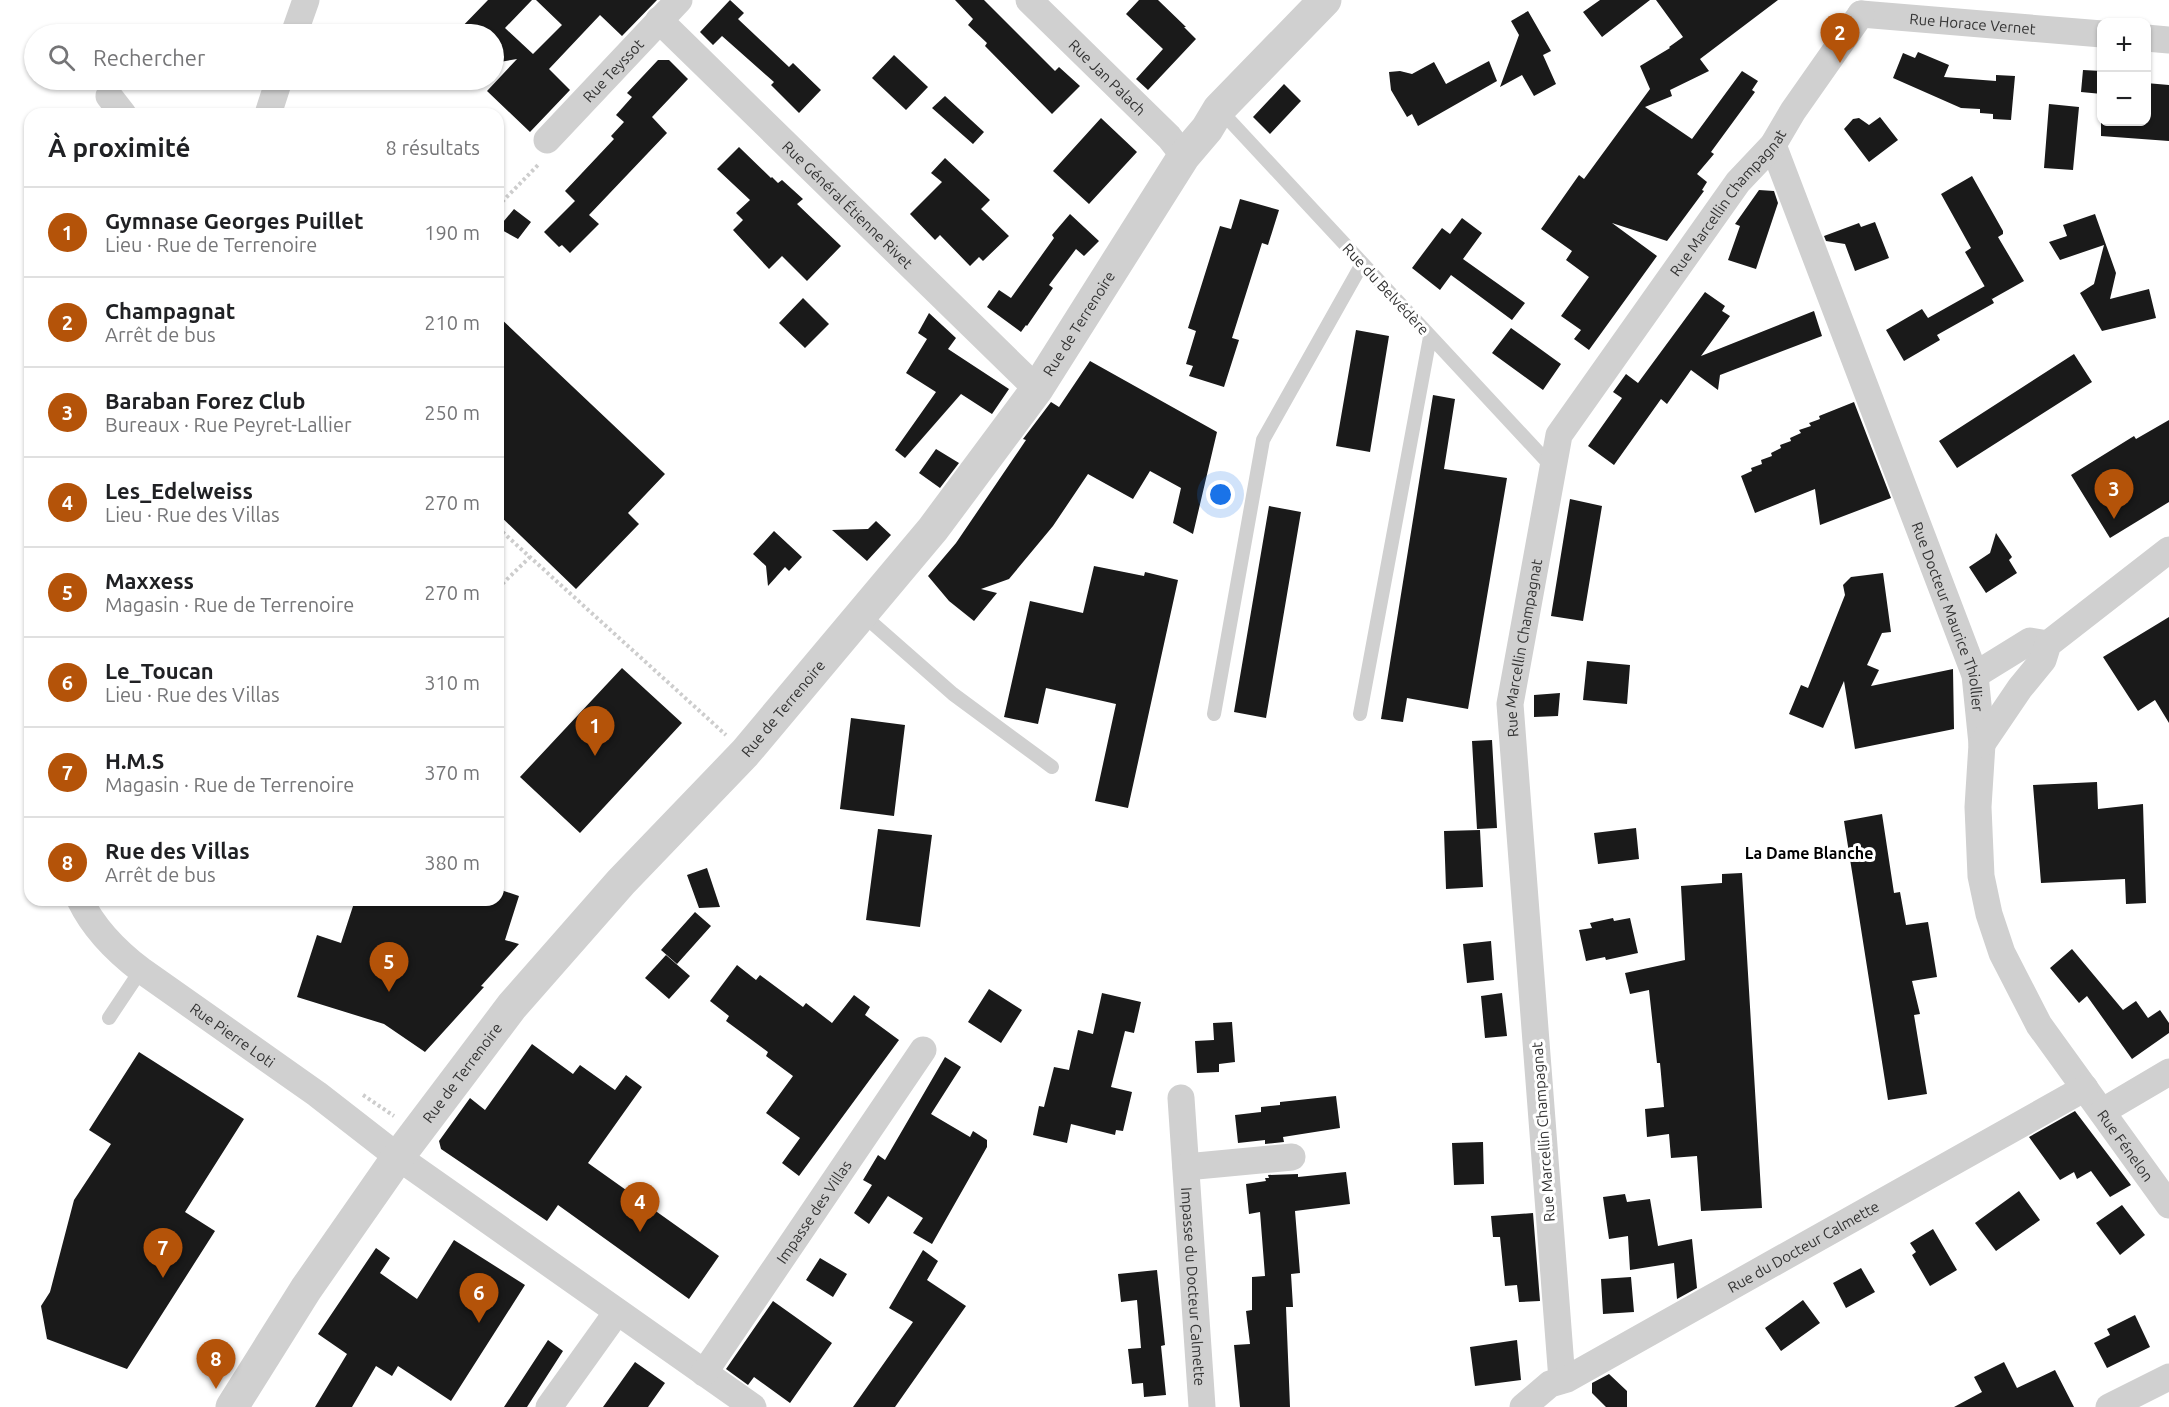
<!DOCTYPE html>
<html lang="fr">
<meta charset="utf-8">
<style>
:root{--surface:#fff;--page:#f2f2f2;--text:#202124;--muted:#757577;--line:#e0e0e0;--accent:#b45309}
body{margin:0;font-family:Ubuntu,sans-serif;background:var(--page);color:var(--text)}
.controls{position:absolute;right:18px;top:18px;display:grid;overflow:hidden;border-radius:12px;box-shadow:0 2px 4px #0004}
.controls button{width:54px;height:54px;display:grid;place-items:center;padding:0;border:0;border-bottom:2px solid var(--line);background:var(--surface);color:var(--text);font:30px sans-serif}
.you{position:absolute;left:1221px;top:495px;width:21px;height:21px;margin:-15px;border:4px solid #fff;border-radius:50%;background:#1a73e8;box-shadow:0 0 0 9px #1a73e833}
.badge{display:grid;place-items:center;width:39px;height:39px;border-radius:50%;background:var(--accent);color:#fff;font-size:20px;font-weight:700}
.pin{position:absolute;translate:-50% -50px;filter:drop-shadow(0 2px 3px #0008)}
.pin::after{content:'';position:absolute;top:32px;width:21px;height:18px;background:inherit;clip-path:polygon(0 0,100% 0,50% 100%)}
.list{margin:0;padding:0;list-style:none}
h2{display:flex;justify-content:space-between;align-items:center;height:78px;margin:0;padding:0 24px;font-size:26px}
h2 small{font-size:20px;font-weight:400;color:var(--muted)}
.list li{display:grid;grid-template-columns:39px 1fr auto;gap:18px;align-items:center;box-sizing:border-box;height:90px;padding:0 24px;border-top:2px solid var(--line)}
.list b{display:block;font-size:22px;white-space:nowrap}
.list p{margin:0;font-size:20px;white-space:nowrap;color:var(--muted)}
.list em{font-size:20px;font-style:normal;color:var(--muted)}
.icon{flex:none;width:33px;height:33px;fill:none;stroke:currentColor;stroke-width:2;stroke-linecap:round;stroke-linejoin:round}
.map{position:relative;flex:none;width:2169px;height:1407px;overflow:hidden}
.search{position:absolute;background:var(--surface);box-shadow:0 2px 4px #0004;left:24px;top:24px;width:480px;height:66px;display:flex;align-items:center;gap:15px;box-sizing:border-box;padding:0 21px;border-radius:33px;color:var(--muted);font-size:22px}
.panel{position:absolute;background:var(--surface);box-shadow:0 2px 4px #0004;left:24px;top:108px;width:480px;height:798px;border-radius:18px}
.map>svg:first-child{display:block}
</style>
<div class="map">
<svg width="2169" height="1407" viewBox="0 0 2169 1407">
<rect width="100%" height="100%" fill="#fff"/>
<path fill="#1a1a1a" d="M488,0H532L505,28L533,54L562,25L536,0H657L622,36L600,15L549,69L570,90L530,132L487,91L517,59L494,63V34H455Z
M730,0L744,13L738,19L789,67L793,63L821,90L799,113L771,85L774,82L722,36L713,45L700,32Z
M955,0H984L1055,71L1059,67L1080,86L1052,114L985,46L987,43L968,25L973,19Z
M1139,0H1158L1186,27H1184L1196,39L1148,90L1136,79L1163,49L1126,14Z
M1600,0H1650L1602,37L1583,12Z
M1656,0H1778L1700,59L1709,71L1670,90L1672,96L1645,107L1692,139L1742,71L1758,81L1752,90L1755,92L1711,152L1714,154L1697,174L1707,182L1702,190L1704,191L1667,241L1612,223L1657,256L1589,350L1574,339L1581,330L1561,316L1589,277L1566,260L1572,251L1541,229L1579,175L1584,179L1650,89L1640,66L1670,48L1669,47L1683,37Z
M1528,11L1551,51L1543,55L1556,84L1534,96L1522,75L1500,87L1519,35L1511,21Z
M1918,52L1949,65L1944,77L1996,81V75L2015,76L2011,120L1993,119V114L1980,113V109L1961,108L1893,78L1903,53L1915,58Z
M894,55L928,87L906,110L872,78Z
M658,60H669L688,79L652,117L667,133L589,215L599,224L570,253L562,245L559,247L544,232L575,201L565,191L614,139L611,136L624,122L616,115L632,97L627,93Z
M1489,61L1497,81L1418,126L1412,114L1407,117L1391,90L1389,72L1400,71L1412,74L1434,62L1446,84Z
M2083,70L2102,71V94L2081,92Z
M2146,83L2169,85V141L2101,136V122H2146Z
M1284,84L1301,101L1270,134L1253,117Z
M945,96L984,132L973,144L932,108Z
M2049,104L2079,107L2073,170L2044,168Z
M1880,117L1898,140L1869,162L1844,129L1853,119L1859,118L1869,125Z
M1101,118L1137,152L1089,204L1053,171Z
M739,147L771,178L772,177L778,183L782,180L803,199L797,204L841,246L807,281L782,256L769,269L733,230L743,220L736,213L750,200L717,169Z
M945,158L990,200L981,209L1009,236L983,261L979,257L970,266L940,235L935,240L910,214L942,182L931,173Z
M1972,176L2003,231V234L1998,237L2024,281L1992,299L1965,252L1971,248L1941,194Z
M1759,190L1774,191L1778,203L1756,269L1728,260L1740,226L1735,224Z
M1240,199L1279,210L1268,245L1262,243L1232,338L1239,340L1224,387L1189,376L1193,366L1186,364L1196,331L1188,328L1220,226L1231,229Z
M514,209L531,222L518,239L498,228Z
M1070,214L1099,241L1084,256L1076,249L1049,285L1053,288L1027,326L1026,325L1021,332L987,307L999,290L1011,298L1054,238L1052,235Z
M2095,214L2116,273L2110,299L2149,289L2156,318L2102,331L2080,293L2094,284L2104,245L2060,260L2049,242L2067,236L2063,225Z
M1462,218L1482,233L1463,259L1525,303L1512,320L1451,275L1440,290L1412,268L1442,228L1450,234Z
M1875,222L1889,258L1855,271L1845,244L1826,241L1824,236L1859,223L1861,227Z
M1985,286L1994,303L1937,335L1940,340L1904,361L1886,330L1922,309L1928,318Z
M1705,292L1725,306L1722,311L1730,316L1701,356L1814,311L1822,336L1720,375L1718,390L1691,370L1667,404L1661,399L1614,465L1588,446L1622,398L1613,392L1626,374L1638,383Z
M803,298L829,324L805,348L779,323Z
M929,313L956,338L948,349L1009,389L992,414L961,394L905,458L895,450L936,392L906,373L927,339L918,333Z
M498,316L665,474L628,513L639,524L576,589L498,514Z
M1511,328L1561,364L1543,390L1492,353Z
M1356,330L1389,336L1370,452L1336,446Z
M2074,354L2092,382L1957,468L1939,441Z
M1090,361L1217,432L1193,534L1173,523L1181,488L1150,471L1133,499L1088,474L1053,526L1009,579L981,589L997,593L974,621L949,601L928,576L956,543L1026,440L1023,439L1051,402L1059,407Z
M1433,395L1455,399L1444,469L1507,478L1468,709L1407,698L1403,722L1381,719Z
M1854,402L1891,498L1820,525L1815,489L1755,513L1741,476L1752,471L1751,468L1762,464L1761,460L1772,456L1771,453L1781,448L1780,445L1791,441L1790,438L1801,433L1799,430L1811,426L1809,423L1820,419L1819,416Z
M2169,420V502L2110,538L2071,475L2134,436L2136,439Z
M936,449L959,463L940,488L919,473Z
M1570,499L1602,506L1583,621L1551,616Z
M1269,506L1301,512L1266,718L1234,712Z
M876,521L891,535L867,561L832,530L868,529Z
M774,531L802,557L789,571L785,567L768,586L766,566L753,554Z
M1996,533L2012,557L2009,560L2017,573L1986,593L1969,567L1990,553Z
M1094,566L1144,576L1145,572L1178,580L1128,808L1095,801L1116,704L1046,688L1038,724L1004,717L1030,601L1083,613Z
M1883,573L1891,632L1882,633L1867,665L1879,670L1871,686L1953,669L1954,729L1855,749L1844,681L1823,728L1789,714L1801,685L1808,688L1845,595L1843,585L1851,577Z
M2169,617V723L2155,700L2138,711L2103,657Z
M1587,661L1630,665L1627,704L1583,700Z
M622,668L682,723L580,833L520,777Z
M1560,693L1558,716L1534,717V695Z
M851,718L905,725L894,816L840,809Z
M1492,740L1497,828L1477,829L1472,741Z
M2097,782L2098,809L2143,804L2146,903L2126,904L2125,879L2041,883L2033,785Z
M1882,814L1894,893L1900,892L1906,925L1928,922L1937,977L1912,981L1920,1014L1914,1015L1927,1094L1888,1100L1844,821Z
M1636,828L1639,859L1598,864L1594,833Z
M878,829L932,835L920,927L866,920Z
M1480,830L1483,887L1446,889L1444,831Z
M707,868L720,907L699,908L687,875Z
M1742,873L1762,1208L1701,1211L1697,1156L1671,1158L1669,1134L1647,1137L1645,1109L1664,1107L1660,1063H1657L1649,990L1630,994L1625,973L1685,960L1681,886L1722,883V874Z
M498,889L519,896L505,940L519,944L481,986L484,987L425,1052L384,1024L297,997L317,935L341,943L355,900H498Z
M695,912L711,926L677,964L661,950Z
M1613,918L1614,921L1630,918L1638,953L1606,960L1605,957L1586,961L1579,930L1592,928L1590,923Z
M1491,941L1494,980L1467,983L1463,944Z
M2072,949L2123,1010L2136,1001L2148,1018L2160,1010L2169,1023V1033L2132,1059L2087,996L2079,1003L2050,968Z
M666,955L690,976L669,999L645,978Z
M737,965L756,980L760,975L803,1007L806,1003L832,1023L854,995L870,1007L865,1015L899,1040L799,1176L782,1163L800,1138L766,1113L793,1076L766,1056L768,1052L726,1021L729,1016L710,1001Z
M989,989L1022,1010L1001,1043L968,1022Z
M1102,993L1141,1002L1134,1033L1125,1031L1111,1087L1132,1092L1123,1131L1116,1130L1115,1135L1071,1124L1067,1143L1033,1135L1039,1106L1044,1107L1054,1067L1069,1070L1078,1030L1093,1034Z
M1502,993L1507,1036L1485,1038L1481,996Z
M1232,1022L1235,1062L1219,1064V1072L1197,1073L1195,1041L1214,1040L1213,1023Z
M532,1044L573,1074L580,1065L615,1090L626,1075L642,1087L588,1163L719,1256L689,1299L558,1205L547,1221L441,1149L439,1141L470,1098L485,1110Z
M139,1052L244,1119L185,1212L215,1231L127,1369L47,1339L41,1306L50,1292L74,1200L111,1144L89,1130Z
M945,1057L961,1067L931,1114L970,1137L973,1131L987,1140V1147L932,1244L913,1233L923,1218L888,1196L869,1224L854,1213L872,1185L863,1180L878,1155L885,1160Z
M1336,1096L1340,1128L1283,1137L1284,1142L1265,1144V1140L1238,1143L1235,1115L1261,1112V1107L1280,1105V1102Z
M2075,1111L2131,1185L2110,1197L2091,1171L2077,1179L2074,1172L2060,1180L2029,1137Z
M1483,1142L1484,1184L1454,1185L1452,1143Z
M1346,1172L1350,1204L1295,1211L1300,1273L1291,1274L1293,1307H1286L1290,1407H1240L1234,1345L1250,1344L1246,1311L1252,1310V1277L1265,1276L1260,1212L1249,1214L1246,1184L1266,1181L1265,1178H1269L1268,1175L1298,1174V1177Z
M2019,1191L2040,1220L1996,1251L1975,1223Z
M1625,1194L1627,1202L1650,1199L1658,1246L1692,1239L1697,1288L1677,1299L1674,1263L1630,1270L1628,1236L1609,1239L1603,1197Z
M2122,1205L2145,1235L2120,1255L2096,1223Z
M1533,1213L1540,1301L1519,1302L1517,1285L1505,1286L1500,1237H1493L1491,1216Z
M1933,1229L1957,1270L1930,1286L1912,1255L1916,1252L1910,1243Z
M454,1240L525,1285L451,1401L398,1366L392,1376L376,1366L352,1407H315L347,1354L318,1334L376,1248L390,1258L380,1273L417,1299Z
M923,1250L938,1261L927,1280L966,1306L895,1407H853L913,1322L889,1308Z
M820,1258L847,1274L833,1297L806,1280Z
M1861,1268L1875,1292L1846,1308L1833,1283Z
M1157,1270L1165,1345L1161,1346L1166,1395L1144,1397L1143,1383L1132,1384L1128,1349L1141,1348L1137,1300L1121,1302L1118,1274Z
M1631,1277L1634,1312L1603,1314L1601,1279Z
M1803,1300L1820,1323L1781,1351L1765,1328Z
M773,1301L832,1343L790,1403L754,1377L748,1385L726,1369Z
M2135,1315L2150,1347L2107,1368L2094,1343L2110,1335L2107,1329Z
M548,1340L563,1351L527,1407H504Z
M1517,1340L1521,1380L1475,1386L1470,1347Z
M635,1362L665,1383L648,1407H603Z
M2004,1362L2017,1388L2055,1370L2074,1407H1954L1982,1392L1974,1377Z
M1609,1374L1627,1391V1407H1606L1592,1393V1383Z"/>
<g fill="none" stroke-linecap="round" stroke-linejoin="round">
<path stroke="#cdcdcd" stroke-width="4" stroke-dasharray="3 3" stroke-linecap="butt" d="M498,206L539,164
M498,528L726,735
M498,588L530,557
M363,1095L394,1116"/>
<path stroke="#d0d0d0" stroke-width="14" d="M1219,109L1553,468
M862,614L953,694L1052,767
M1214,714L1263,440L1362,264
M1360,714L1430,337
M109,1018L141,970"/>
<g stroke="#d0d0d0" stroke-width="27">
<path id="s1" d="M1029,0L1169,137L1184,156"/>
<path id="s2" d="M1861,14L2102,34"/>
<path id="s3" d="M659,20L1037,389"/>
<path d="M294,34L306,0"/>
<path d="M2146,38L2169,40"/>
<path d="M109,96L123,114"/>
<path d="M268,114L279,80"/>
<path id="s4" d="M547,140L679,0"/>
<path id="s5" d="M1773,145L1975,675L1982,744L1978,807L1981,876L1989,914L2002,953L2039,1025L2169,1205"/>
<path d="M1975,675L2030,641L2048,644"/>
<path d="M1982,744L2020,688L2043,660L2048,644L2169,550"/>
<path id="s6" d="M80,900C94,929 116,951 141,970L317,1094L398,1157L753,1407"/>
<path id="s7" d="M1181,1098L1202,1407"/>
<path d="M2103,1111L2169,1072"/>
<path d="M1186,1167L1292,1157"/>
<path id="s8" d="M704,1373L923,1050"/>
<path id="s9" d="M1562,1380L1510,704L1559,435L1738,182L1773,145L1793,111L1861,14"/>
<path d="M549,1407L617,1312"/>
<path id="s10" d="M1523,1407L1550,1384L1567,1379L2085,1088"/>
<path d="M2109,1407L2169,1377"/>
</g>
<path stroke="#d0d0d0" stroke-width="33" id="s11" d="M232,1407L306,1289L398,1157L512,1006L621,882L745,753L933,529L1037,389L1184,156L1207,129L1219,109L1325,0"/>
</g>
<g text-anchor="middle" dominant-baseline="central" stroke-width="6" stroke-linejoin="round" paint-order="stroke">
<g font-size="15" fill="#333" stroke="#fff">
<text stroke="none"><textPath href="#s2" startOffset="112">Rue Horace Vernet</textPath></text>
<text stroke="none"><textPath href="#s4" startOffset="96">Rue Teyssot</textPath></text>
<text stroke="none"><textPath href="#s1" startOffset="110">Rue Jan Palach</textPath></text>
<text stroke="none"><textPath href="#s9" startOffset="1239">Rue Marcellin Champagnat</textPath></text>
<text stroke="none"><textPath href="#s3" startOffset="264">Rue Général Étienne Rivet</textPath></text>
<text transform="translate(1386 289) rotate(47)">Rue du Belvédère</text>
<text stroke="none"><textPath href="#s11" startOffset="1378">Rue de Terrenoire</textPath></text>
<text stroke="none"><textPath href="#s5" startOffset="504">Rue Docteur Maurice Thiollier</textPath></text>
<text stroke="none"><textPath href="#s9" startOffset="735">Rue Marcellin Champagnat</textPath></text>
<text stroke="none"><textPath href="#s11" startOffset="892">Rue de Terrenoire</textPath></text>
<text stroke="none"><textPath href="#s6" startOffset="206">Rue Pierre Loti</textPath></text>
<text stroke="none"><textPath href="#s11" startOffset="406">Rue de Terrenoire</textPath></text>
<text transform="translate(1543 1132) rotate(-94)">Rue Marcellin Champagnat</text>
<text stroke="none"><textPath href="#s5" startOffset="1078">Rue Fénelon</textPath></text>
<text stroke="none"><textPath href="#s8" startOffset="195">Impasse des Villas</textPath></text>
<text stroke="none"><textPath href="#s10" startOffset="324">Rue du Docteur Calmette</textPath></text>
<text stroke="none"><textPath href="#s7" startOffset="189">Impasse du Docteur Calmette</textPath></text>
</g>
<g font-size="16" font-weight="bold" fill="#000" stroke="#fff">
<text x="1809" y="853">La Dame Blanche</text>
</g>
</g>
</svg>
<div class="controls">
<button>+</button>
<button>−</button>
</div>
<div class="you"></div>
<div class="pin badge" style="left:595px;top:756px">1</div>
<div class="pin badge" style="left:1840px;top:63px">2</div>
<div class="pin badge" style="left:2114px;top:519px">3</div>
<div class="pin badge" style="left:640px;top:1232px">4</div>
<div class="pin badge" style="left:389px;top:992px">5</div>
<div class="pin badge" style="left:479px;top:1323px">6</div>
<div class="pin badge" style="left:163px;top:1278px">7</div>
<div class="pin badge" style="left:216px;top:1389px">8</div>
<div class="search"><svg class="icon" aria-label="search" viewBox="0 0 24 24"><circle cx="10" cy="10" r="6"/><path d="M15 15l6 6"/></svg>Rechercher</div>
<section class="panel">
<h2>À proximité<small>8 résultats</small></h2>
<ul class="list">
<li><span class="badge">1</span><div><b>Gymnase Georges Puillet</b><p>Lieu · Rue de Terrenoire</p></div><em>190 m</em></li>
<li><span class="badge">2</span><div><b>Champagnat</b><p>Arrêt de bus</p></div><em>210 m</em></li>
<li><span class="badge">3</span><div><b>Baraban Forez Club</b><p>Bureaux · Rue Peyret-Lallier</p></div><em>250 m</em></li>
<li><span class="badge">4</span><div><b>Les_Edelweiss</b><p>Lieu · Rue des Villas</p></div><em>270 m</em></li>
<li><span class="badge">5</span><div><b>Maxxess</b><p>Magasin · Rue de Terrenoire</p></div><em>270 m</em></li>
<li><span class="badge">6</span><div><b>Le_Toucan</b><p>Lieu · Rue des Villas</p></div><em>310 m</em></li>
<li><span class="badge">7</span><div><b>H.M.S</b><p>Magasin · Rue de Terrenoire</p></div><em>370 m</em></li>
<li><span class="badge">8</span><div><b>Rue des Villas</b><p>Arrêt de bus</p></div><em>380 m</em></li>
</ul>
</section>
</div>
